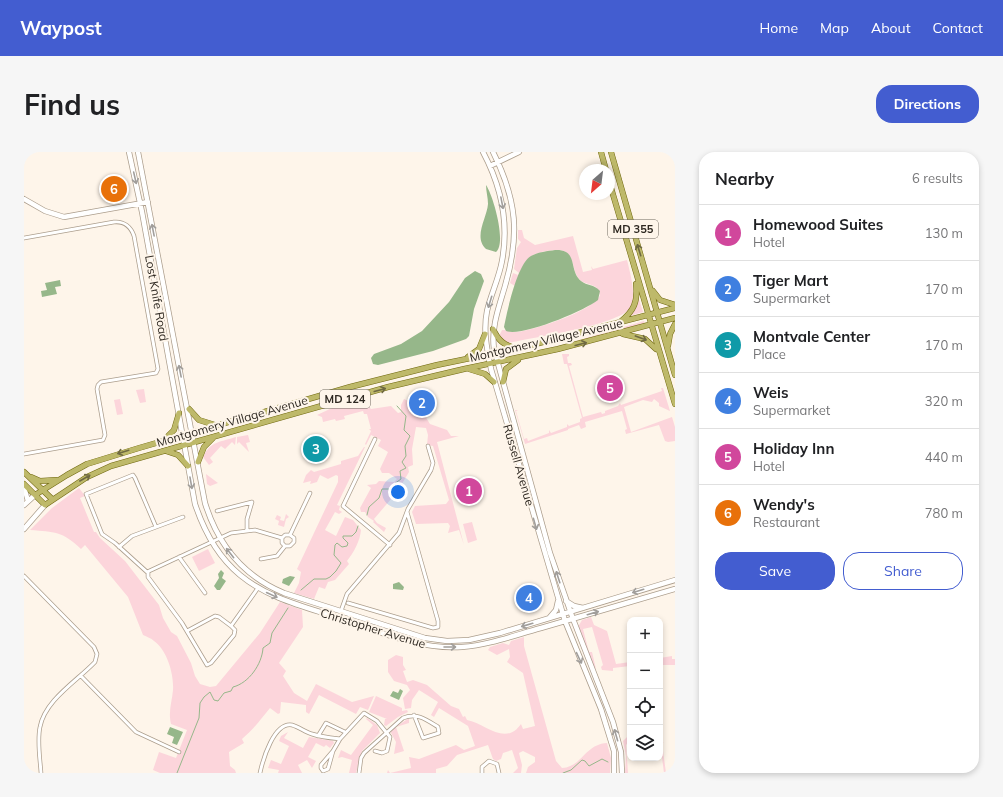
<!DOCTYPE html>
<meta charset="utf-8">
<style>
:root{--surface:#fff;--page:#f6f6f6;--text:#202124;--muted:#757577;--line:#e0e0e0;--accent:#435dd0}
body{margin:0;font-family:Mulish,sans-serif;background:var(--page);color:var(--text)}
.controls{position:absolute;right:12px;bottom:12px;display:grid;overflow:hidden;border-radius:8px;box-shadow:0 2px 6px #0003}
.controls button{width:36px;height:36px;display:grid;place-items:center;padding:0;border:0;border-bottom:1px solid var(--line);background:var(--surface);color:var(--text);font:20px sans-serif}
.compass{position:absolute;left:555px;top:12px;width:36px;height:36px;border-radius:50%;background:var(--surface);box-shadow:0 2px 6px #0003;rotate:208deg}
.you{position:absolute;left:374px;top:340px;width:14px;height:14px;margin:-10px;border:3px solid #fff;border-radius:50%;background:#1a73e8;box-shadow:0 0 0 6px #1a73e833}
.badge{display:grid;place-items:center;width:26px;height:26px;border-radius:50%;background:var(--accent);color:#fff;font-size:13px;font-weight:700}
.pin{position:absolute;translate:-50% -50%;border:2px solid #fff;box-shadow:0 1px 4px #0006}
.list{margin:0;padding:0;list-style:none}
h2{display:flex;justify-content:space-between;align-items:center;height:52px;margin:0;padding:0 16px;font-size:17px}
h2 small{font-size:13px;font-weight:400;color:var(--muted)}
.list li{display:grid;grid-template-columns:26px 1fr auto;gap:12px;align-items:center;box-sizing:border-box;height:56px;padding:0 16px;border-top:1px solid var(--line)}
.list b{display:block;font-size:15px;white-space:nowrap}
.list p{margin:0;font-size:13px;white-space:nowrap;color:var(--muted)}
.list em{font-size:13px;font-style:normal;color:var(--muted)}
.actions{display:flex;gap:8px;padding:12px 16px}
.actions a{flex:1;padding:9px 0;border:1px solid var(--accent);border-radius:16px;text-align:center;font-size:14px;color:var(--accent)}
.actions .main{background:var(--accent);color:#fff}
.icon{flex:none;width:22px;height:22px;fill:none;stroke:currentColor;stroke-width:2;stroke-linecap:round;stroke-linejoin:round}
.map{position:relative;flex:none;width:651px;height:621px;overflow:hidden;border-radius:16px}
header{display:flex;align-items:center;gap:24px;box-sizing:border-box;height:56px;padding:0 20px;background:var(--accent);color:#fff}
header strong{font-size:19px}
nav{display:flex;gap:22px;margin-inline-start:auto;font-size:14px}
.intro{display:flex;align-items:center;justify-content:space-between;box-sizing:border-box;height:96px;padding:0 24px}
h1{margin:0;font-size:28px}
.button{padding:10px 18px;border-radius:16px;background:var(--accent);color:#fff;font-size:14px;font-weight:700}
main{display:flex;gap:24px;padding:0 24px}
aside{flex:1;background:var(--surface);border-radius:16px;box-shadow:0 2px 6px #0003}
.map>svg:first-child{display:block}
</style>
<header>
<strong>Waypost</strong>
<nav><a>Home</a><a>Map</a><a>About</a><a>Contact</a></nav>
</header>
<div class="intro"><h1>Find us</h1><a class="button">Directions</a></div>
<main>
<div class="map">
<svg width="651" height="621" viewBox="0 0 651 621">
<rect width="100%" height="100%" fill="#fef5ea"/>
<path fill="#fcd5db" d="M494,78H498L500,86L511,93L549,84L559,120L568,118L567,114L569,117L603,108C606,120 613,145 606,156C595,173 507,186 484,191L479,189L475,184L478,178C483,178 487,180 493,180C510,178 570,159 576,143L572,135C567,132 562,132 557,129C546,120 553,101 536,98C504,99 502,106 491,134L486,131L489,121L494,123L495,121L490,117L493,96L497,90L494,87Z
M615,147L619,160L606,164Z
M620,169L621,172L548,190Z
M538,202H545V204L543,205L544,211H547L548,213L545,214L559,265L577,260L578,262L581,261V259L594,254L596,251L597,253L638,239L637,236H639L646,259L635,254V251L630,247L628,250L619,248L600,255L607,280L648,265L651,275V289L644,290L641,289L635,273L602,282L601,278L603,277L598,259L561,270L562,275L557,277L555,273L544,277V278L501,292L491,258H494L492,259L500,287L503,286L504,289L525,281V278L527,281L543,275V272L545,274L556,270V267L558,266L543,212H540Z
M120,237L122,250L116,251L112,238Z
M96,247L99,262L93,263L90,248Z
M380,247L391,252L392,257L395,256L397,264H401L406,272L423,278L427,284H435L413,290L440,393L435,378L424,381L426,374L424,371L392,372L388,360L391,354L422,352L425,348L409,294L403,293L404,283L402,276L392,275L388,297L389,313L384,315L385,320L373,340L350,367L353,371L362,376L360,380L349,370L350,369L344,365L341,360H337L336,356L347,336L343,333L352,332L355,329L370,330L373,327L365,321H358L356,317L364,300L354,294L357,288L347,283L342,293L341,292L347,279L345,277H347L343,262H340L339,259L320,264L321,267L312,269L311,267L299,270L298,265L293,263L308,256L339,248L347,257L367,254L374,261L377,260V253Z
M224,283L226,290L222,291L225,300L215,290L213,292V285Z
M212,285L211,293L208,290L201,297L197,294L186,306L189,310L185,313L179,305C186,289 197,290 212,285Z
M340,295H341L313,353L316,354L315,358L318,360L315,362L311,360L301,378L312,384L321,365L329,368L337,378C336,389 330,400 323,409L325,412L311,428L304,430L301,437L295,435L290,447L270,441L275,431L277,420L273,417L314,330V324L312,323L304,327L296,323L293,330L286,332L287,329L279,331L282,323L287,318L290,320L317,312V309L334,304Z
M182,322L194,331L186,334L183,332Z
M55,336L61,344L56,346L70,380H72L76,386L101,409L135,453L139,466L147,480L153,484L167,511L171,524L176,532L186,535L192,534L236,481L256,450L278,458L279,475L255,511L262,519L259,524L270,541L283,549L292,532L328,550L350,544L344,558L336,555L332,562L295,543L285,562L282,560V553L257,550L256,561L254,562L246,556C237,567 229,578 218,587L220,591L205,600L206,614L211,618L212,621H136L129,618L135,600L152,606L163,578L147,572C144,559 148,550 149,538C150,522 143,498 130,489C127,486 123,485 119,483L104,445L61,393L57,397C38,379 31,380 6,378L28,356Z
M262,362L265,365L262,367L260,375L254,373L255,369L251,367L253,363L257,365L256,368L260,369Z
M448,370L453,388L444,391L439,372Z
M184,397L191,411L175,419L168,405Z
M567,465L570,473L583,479L592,512L606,510V514L589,516V519L578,518L577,515L579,513L568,475L559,477L565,500H568L572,517L570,515L554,475L558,468Z
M500,485V494L532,609L538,616C558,615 561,592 583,591L587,606L586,621H502L504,615L511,610V605L499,599L495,601L498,613L497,621H489L494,616L488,598L479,601L477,607L472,609L469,607L464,593L433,603L423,614L412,617V621H363L364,618L366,621L387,616L385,605L395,607L432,593L440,598L451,594L444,574L415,556L410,565L407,563L414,550L395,538L388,548L387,556L381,557L379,546L386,538L383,533L370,529L364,520V508L372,503L379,505V513L382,518L379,519L383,530L389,528L403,533L427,554L435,557L439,565L441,564L443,568C461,571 481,595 497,572L499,577L511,574L499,521L483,510L486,505L485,497L473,503L464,498L466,495L479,491L485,493L487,489Z
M648,504V507H651V513H636V506Z
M352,544L378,556V559L383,558L384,560L374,565L362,574L360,573L361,567H363L345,560Z
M343,566L353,573L356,581L338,599L332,621H325L328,608L318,605L314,606L317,598L327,603L349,573L342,567Z
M385,566V571L372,575L380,599L370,602L372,590L366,579Z
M264,580L260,586L279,596L285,585L309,589L310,591L306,596L302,593L300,595L292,591L284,605L292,609L288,616L283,608L274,613L278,621H254L255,618L244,616L247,608L257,612L265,594L255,589L257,584Z
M604,584H606V588L602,593L604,621H601L602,604L599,589Z
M636,590H640L638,591L642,621H640Z"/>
<path fill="#96b78a" d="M462,33C469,43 483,91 472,100L462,97C449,85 463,66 464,52C464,46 462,39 462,33Z
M531,98C555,97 544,118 557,129C563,134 570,132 576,139L574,148C560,159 498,185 482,179L480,175C483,160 493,112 507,104C514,100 524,99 531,98Z
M451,119L457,122L460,129L450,157L445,184L442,187L409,199L354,213L349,212L347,206L350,202L377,192L398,179L425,150L441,126Z
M36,128L37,134L31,135L33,142L18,145L17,139L23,138L21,131Z
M197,418L200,421L198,426L202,429L196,438H193L190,434L195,426L194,422Z
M266,424L271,425L265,434L258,431L259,427Z
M375,430L380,435L379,438L369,437V432Z
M376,537L379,539L375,548L366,544L369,539L374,541Z
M146,575L159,580L153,593L148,591L150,585L143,582Z"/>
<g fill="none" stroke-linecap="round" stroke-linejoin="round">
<path stroke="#96b78a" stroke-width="1" d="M343,363L345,355L355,346L358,337H367L370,332L377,327L376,319L382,316L378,310L382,304L381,294L386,284L380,278L382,264L373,254
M277,438L290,427H302L306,425L312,419L317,411L310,403L311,393L313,391L318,395L323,394L324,391L319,386V384H328L332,380L334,374
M153,621L175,566L176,551L180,545L186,540L190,548L194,549L200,541L207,539L209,535C225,531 238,512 239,496L246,491L248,481L264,456
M539,621L547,618L558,608L561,609L565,614L578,607L584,610"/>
<g stroke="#ac9e8d" stroke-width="4.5">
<path id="street" d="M0,86L90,70C100,69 107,75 110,84L134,217L132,221L77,230L74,233L73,237L81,283L79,288L0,302
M351,287L319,354L366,393
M193,359L228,350L223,367V378
M132,375L111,326L109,323L62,342L78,382L91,391L123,420L207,381L231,378L258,386
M266,383L286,341
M261,394L258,391V386L261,383H266
M261,394H266L270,390V386L266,383
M95,395L108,384L159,365
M155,405L181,441
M237,407L253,404L261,394
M124,420V425L158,471L183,513L187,511L210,483L211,478L207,474L234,436
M0,424L70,495L73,502L71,510C53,529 21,548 16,575C13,589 16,606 17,621
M324,451L409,476L414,475V469L383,360
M317,459L323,442L375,381L384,357L407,318L409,311L404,294
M163,479L191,464L195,465L207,474
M57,524L112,580L155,600
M294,584L302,571L321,580
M309,599L297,613V616L299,619L304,617L309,599L316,587L340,561L353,569L366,585L363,599L358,601L351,599
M236,621C239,607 250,570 268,573C275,575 281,580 288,582C297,585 307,586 316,587
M335,621L337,606L340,601L379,566C393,560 403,568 414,575L415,581L399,586L390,563
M458,621V615L465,609L473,612L475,621"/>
</g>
<g stroke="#ac9e8d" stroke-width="6">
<path id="secondary" d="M105,0L118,60L171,352C180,379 193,404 216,423C245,447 282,455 318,467C356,480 396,498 438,495C465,493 491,483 517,476C562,463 606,450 651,437
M114,0L181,351C194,393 219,424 260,441L401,486L423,489L445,488L476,481L651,428
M459,0C477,34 485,72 478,109C475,126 467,142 463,159C459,179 463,197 467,217L541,469L577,557L590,599V621
M469,0C493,48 496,83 481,134C475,155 467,175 470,197L526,401L549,467L589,570L597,600L598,621
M466,14L495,0
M0,47L21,59L40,65L124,50
M0,335L4,349
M0,353L11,343
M0,377L21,353
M542,449L550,454L559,456
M526,465L532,458L534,449"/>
</g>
<g stroke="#70680f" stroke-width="6">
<path id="primary" d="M577,0L582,18
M587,0L651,223
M585,29L651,252
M629,139L636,148L651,153
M596,170C610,159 614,150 612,132
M469,177C474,188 480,194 493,196
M599,182L621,187L632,197
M644,194L646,182L651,172
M444,205L455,197L461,182
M445,217L461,222L470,230
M479,230L482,217L494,208
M165,257L175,268L191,273
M141,287L150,278L155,261
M142,299L154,303L164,314
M174,310L180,295L189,286
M0,320L28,347
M7,325L16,329L32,328
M0,332L21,353L63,325L87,314L364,235L440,217L534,197L651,166
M11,343L43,323L63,312L115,296L326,235L413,213L496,196L651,156"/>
</g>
<use href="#street" stroke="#fff" stroke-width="3"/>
<use href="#secondary" stroke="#fff" stroke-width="4.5"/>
<use href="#primary" stroke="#beb96a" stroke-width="5"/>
</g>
<defs><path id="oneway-shaft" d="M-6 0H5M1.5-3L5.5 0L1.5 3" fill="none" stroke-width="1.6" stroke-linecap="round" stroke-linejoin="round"/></defs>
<g stroke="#a19e9b">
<use href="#oneway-shaft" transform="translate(111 26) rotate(77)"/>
<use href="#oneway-shaft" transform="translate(478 51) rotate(79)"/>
<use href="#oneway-shaft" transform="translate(129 78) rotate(-101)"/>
<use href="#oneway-shaft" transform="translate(466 150) rotate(107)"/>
<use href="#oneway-shaft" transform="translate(156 219) rotate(-101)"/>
<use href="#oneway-shaft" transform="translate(167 331) rotate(80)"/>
<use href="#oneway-shaft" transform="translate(511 372) rotate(74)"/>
<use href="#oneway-shaft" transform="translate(206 401) rotate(-128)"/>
<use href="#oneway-shaft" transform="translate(534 425) rotate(-108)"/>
<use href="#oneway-shaft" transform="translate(614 439) rotate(163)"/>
<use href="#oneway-shaft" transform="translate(248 443) rotate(25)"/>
<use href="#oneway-shaft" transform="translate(569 461) rotate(-16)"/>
<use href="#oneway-shaft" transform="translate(503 473) rotate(164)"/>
<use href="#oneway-shaft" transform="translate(426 495)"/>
<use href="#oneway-shaft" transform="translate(555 506) rotate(65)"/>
<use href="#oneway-shaft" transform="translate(592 583) rotate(-106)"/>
</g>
<g stroke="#6f6942">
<use href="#oneway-shaft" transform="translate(615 98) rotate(-107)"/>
<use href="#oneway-shaft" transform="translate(617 186) rotate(20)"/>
<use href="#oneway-shaft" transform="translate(557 192) rotate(-14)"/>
<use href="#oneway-shaft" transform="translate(356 238) rotate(-15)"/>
<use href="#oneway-shaft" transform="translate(99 300) rotate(163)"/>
<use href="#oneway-shaft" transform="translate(61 326) rotate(-30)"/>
</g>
<g text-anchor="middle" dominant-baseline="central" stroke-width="4" stroke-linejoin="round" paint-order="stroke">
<g fill="#fef5ea" stroke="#6c665d" stroke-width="1">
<rect x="584" y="68" width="50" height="18" rx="3"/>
<rect x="296" y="238" width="50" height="18" rx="3"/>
</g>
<g font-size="11" font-weight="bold" fill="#2e2821">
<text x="609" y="77">MD 355</text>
<text x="321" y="247">MD 124</text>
</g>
<g font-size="12" fill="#2e2821" stroke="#fef5ea">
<text transform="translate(133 146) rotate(80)">Lost Knife Road</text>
<text transform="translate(522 188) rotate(-13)">Montgomery Village Avenue</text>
<text transform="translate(208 269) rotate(-16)">Montgomery Village Avenue</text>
<text transform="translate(495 313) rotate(74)">Russell Avenue</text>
<text transform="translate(349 476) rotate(17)">Christopher Avenue</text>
</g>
</g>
</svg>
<div class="controls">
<button>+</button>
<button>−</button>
<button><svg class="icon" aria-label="locate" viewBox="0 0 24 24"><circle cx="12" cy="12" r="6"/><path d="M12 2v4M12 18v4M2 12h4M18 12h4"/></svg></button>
<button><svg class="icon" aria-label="layers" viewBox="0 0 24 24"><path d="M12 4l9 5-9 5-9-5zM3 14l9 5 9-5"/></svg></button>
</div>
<svg class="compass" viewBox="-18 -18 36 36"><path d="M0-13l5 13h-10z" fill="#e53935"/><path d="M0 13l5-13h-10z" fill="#757577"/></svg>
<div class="you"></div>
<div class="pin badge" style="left:445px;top:339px;background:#d1479c">1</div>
<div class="pin badge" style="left:398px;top:251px;background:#3f7fe0">2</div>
<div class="pin badge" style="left:292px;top:297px;background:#0f9aa8">3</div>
<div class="pin badge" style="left:505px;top:446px;background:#3f7fe0">4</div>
<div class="pin badge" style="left:586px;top:236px;background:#d1479c">5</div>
<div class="pin badge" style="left:90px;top:37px;background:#e8710a">6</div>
</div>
<aside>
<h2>Nearby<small>6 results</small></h2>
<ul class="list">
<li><span class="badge" style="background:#d1479c">1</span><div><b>Homewood Suites</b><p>Hotel</p></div><em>130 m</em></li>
<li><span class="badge" style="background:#3f7fe0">2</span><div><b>Tiger Mart</b><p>Supermarket</p></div><em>170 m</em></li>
<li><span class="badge" style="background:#0f9aa8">3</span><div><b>Montvale Center</b><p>Place</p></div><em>170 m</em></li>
<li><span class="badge" style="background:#3f7fe0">4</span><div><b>Weis</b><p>Supermarket</p></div><em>320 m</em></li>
<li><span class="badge" style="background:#d1479c">5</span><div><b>Holiday Inn</b><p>Hotel</p></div><em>440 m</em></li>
<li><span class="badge" style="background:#e8710a">6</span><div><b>Wendy's</b><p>Restaurant</p></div><em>780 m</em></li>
</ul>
<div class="actions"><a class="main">Save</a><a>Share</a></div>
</aside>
</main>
